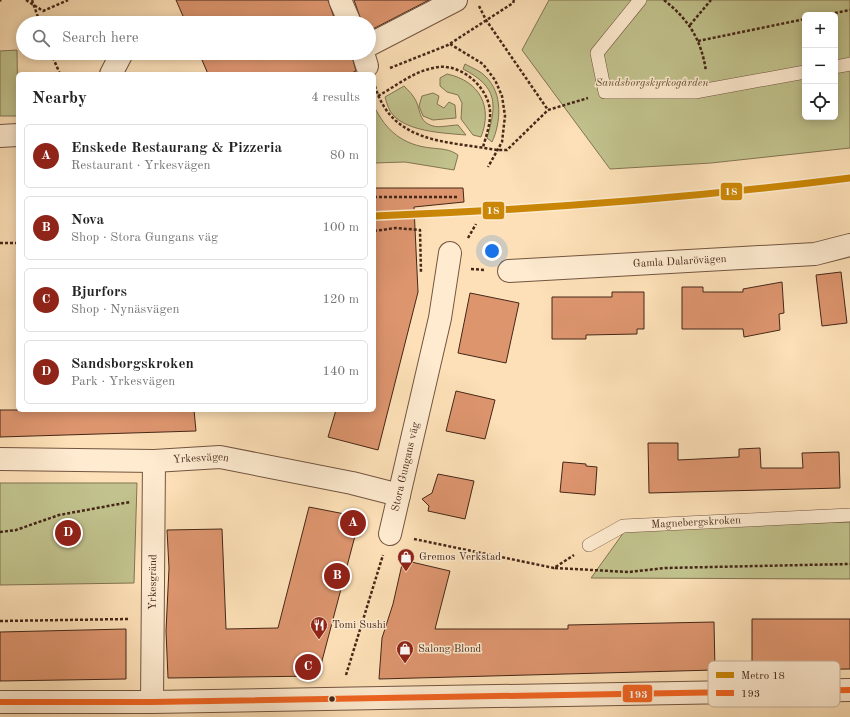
<!DOCTYPE html>
<meta charset="utf-8">
<style>
:root{--surface:#fff;--page:#f2f2f2;--text:#222;--muted:#767676;--line:#e0e0e0;--accent:#8f2418}
body{margin:0;font-family:"Old Standard TT",serif;background:var(--page);color:var(--text)}
.controls{position:absolute;right:12px;top:12px;display:grid;overflow:hidden;border-radius:6px;box-shadow:0 2px 10px #0003}
.controls button{width:36px;height:36px;display:grid;place-items:center;padding:0;border:0;border-bottom:1px solid var(--line);background:var(--surface);color:var(--text);font:20px sans-serif}
.you{position:absolute;left:492px;top:251px;width:14px;height:14px;margin:-10px;border:3px solid #fff;border-radius:50%;background:#1a73e8;box-shadow:0 0 0 6px #1a73e833}
.badge{display:grid;place-items:center;width:26px;height:26px;border-radius:50%;background:var(--accent);color:#fff;font-size:13px;font-weight:700}
.pin{position:absolute;translate:-50% -50%;border:2px solid #fff;box-shadow:0 1px 4px #0006}
.list{margin:0;padding:0;list-style:none}
h2{display:flex;justify-content:space-between;align-items:center;height:52px;margin:0;padding:0 16px;font-size:17px}
h2 small{font-size:13px;font-weight:400;color:var(--muted)}
.list li{display:grid;grid-template-columns:26px 1fr auto;gap:12px;align-items:center;box-sizing:border-box;height:64px;margin:0 8px 8px;padding:0 8px;border:1px solid var(--line);border-radius:6px}
.list b{display:block;font-size:15px;white-space:nowrap}
.list p{margin:0;font-size:13px;white-space:nowrap;color:var(--muted)}
.list em{font-size:13px;font-style:normal;color:var(--muted)}
.icon{flex:none;width:22px;height:22px;fill:none;stroke:currentColor;stroke-width:2;stroke-linecap:round;stroke-linejoin:round}
.map{position:relative;flex:none;width:850px;height:717px;overflow:hidden}
.search{position:absolute;background:var(--surface);box-shadow:0 2px 10px #0003;left:16px;top:16px;width:360px;height:44px;display:flex;align-items:center;gap:10px;box-sizing:border-box;padding:0 14px;border-radius:22px;color:var(--muted);font-size:15px}
.panel{position:absolute;background:var(--surface);box-shadow:0 2px 10px #0003;left:16px;top:72px;width:360px;height:340px;border-radius:6px}
.map>svg:first-child{display:block}
</style>
<div class="map">
<svg width="850" height="717" viewBox="0 0 850 717">
<rect width="100%" height="100%" fill="#fde0b7"/>
<filter id="stains"><feTurbulence type="fractalNoise" baseFrequency=".005" numOctaves="4"/><feColorMatrix values="0 0 0 0 .2 0 0 0 0 .09 0 0 0 0 .02 0 0 0 .5 -.17"/></filter>
<radialGradient id="worn" r=".72"><stop offset=".6" stop-color="#630" stop-opacity="0"/><stop offset="1" stop-color="#630" stop-opacity=".3"/></radialGradient>
<path fill="#c1c28d" stroke="#837452" fill-rule="evenodd" d="M549,0H850V148L711,163L610,169L522,50ZM805,15H835V117H805Z
M17,50L18,116H0V51Z
M465,64C472,68 481,71 486,77C503,93 501,123 492,142L487,138C497,104 498,87 463,69Z
M447,74C480,81 493,107 481,137L473,135L461,119L462,103L458,95L447,92L440,86V78Z
M404,86C409,91 413,95 416,101C421,112 419,122 433,126C439,128 451,125 458,125L466,135C444,133 403,132 390,111C388,107 386,101 385,97Z
M433,93L439,96L437,104L444,108L449,102L455,105L456,118L433,120L423,116L419,106L422,96Z
M374,106C386,131 403,145 431,148C441,149 450,149 458,155L454,170L405,162L374,163Z
M0,483H137L134,583L0,585Z
M850,522V579L591,578L624,532L772,524Z"/>
<path fill="#dd956e" stroke="#452718" d="M176,0H328L336,23H186Z
M354,0H429L369,31V23H362Z
M199,53H351L356,71L349,74H208Z
M374,188H463L464,202L414,207L418,292L378,450L328,437L336,410H374Z
M841,272L847,323L822,326L816,275Z
M782,282L784,313L779,314L780,330L744,337L743,329H682V287H703V292H743V289Z
M612,292H644V329H637V334L586,335V339H552V297H612Z
M470,293L519,303L506,363L458,353Z
M456,391L495,400L485,439L446,431Z
M0,410H194L196,431L0,437Z
M648,443H678V460L739,457V449L760,448L761,468H803L802,453L839,452L840,488L649,493Z
M563,462L586,464V466L597,467L595,495L560,492Z
M438,474L474,481L465,519L428,511L429,506L422,499L432,493Z
M309,507L360,517L318,676L168,678L166,631L169,568L167,530L222,529L226,629L278,628Z
M403,560L450,571L435,629H568V625L714,622L715,670L379,679L382,638L393,604Z
M752,619H850V669L752,670Z
M126,629V679L0,681V632Z"/>
<g fill="none" stroke-linecap="round" stroke-linejoin="round">
<g stroke="#735540" stroke-width="14">
<g id="lane">
<path d="M640,0L597,53L605,92H695L805,72"/>
<path d="M835,67L850,64"/>
<path id="s1" d="M589,545L623,526L850,515"/>
</g>
</g>
<g stroke="#735540" stroke-width="24">
<g id="street">
<path d="M340,0L350,23"/>
<path d="M369,45L456,0"/>
<path d="M363,53L367,66"/>
<path d="M111,74L122,53"/>
<path d="M0,136L18,135"/>
<path id="s2" d="M509,271L815,254L850,245"/>
<path id="s3" d="M0,459L154,461L220,457L352,483L399,495"/>
<path id="s4" d="M390,534L440,318L450,253"/>
<path d="M0,702H152L850,690"/>
<path id="s5" d="M152,702L154,461"/>
</g>
</g>
<path stroke="#452718" stroke-width="2.5" stroke-dasharray="3 2" stroke-linecap="butt" d="M26,0L43,11L68,0
M32,0L40,23
M664,0C689,20 701,39 706,71
M0,1L1,0
M479,6L486,20L548,110
M825,15L850,10
M690,25L711,0
M698,41L805,19
M450,44L483,64L495,80L502,96L505,116L502,142L488,167
M51,53L60,74
M390,68L448,45L513,3L514,0
M375,86C392,144 447,141 497,150H507L548,110
M378,96C396,86 413,72 433,68C459,61 488,86 490,111C491,122 486,137 483,147
M548,110L588,98
M374,197H459
M374,231L396,228L420,230L421,273
M468,238L476,224
M0,243H18
M471,269L485,270
M0,532L16,530L59,515L130,502
M414,539L554,568L574,555
M555,568L629,572L665,568L850,564
M0,621L129,619V620
M346,675L383,555"/>
<use href="#lane" stroke="#feebd0" stroke-width="13"/>
<use href="#street" stroke="#feebd0" stroke-width="22"/>
<g stroke="#feebd0" stroke-width="9">
<path id="bus-1" d="M0,702H152L850,690"/>
</g>
<use href="#bus-1" stroke="#f26522" stroke-width="6"/>
<g stroke="#feebd0" stroke-width="10">
<path id="metro-1" d="M374,216C533,210 692,198 850,178"/>
</g>
<use href="#metro-1" stroke="#ca8606" stroke-width="7"/>
</g>
<defs>
<g id="shop-pin" transform="scale(0.9)"><path d="M0 17L-7.5 6A9.5 9.5 0 1 1 7.5 6Z" fill="#8f2418" stroke="#feebd0"/><path d="M-5-2.5h2.3a2.7 3.5 0 0 1 5.4 0H5L5.5 6h-11ZM-1.5-2.5h3a1.5 2.3 0 0 0-3 0Z" fill="#fff"/></g>
<g id="restaurant-pin" transform="scale(0.9)"><path d="M0 17L-7.5 6A9.5 9.5 0 1 1 7.5 6Z" fill="#8f2418" stroke="#feebd0"/><path d="M-5-6h1v4h1v-4h1v4h1v-4h1v5L-1.5 .5V6h-2V.5L-5-1ZM5-6V6H3V1.5H1.5Q1.5-4 5-6Z" fill="#fff"/></g>
</defs>
<g fill-rule="evenodd">
<use href="#shop-pin" x="406" y="557"/>
<use href="#restaurant-pin" x="319" y="625"/>
<use href="#shop-pin" x="405" y="649"/>
</g>
<circle fill="#452718" stroke="#feebd0" stroke-width="1.5" cx="332" cy="699" r="3.5"/>
<g text-anchor="middle" dominant-baseline="central" stroke-width="3" stroke-linejoin="round" paint-order="stroke">
<g font-size="11" font-style="italic" fill="#644e35" stroke="#feebd0">
<text x="652" y="83">Sandsborgskyrkogården</text>
</g>
<g font-size="11" fill="#452718" stroke="#feebd0">
<text stroke="none"><textPath href="#s2" startOffset="171">Gamla Dalarövägen</textPath></text>
<text stroke="none"><textPath href="#s3" startOffset="201">Yrkesvägen</textPath></text>
<text stroke="none"><textPath href="#s4" startOffset="69">Stora Gungans väg</textPath></text>
<text stroke="none"><textPath href="#s1" startOffset="112">Magnebergskroken</textPath></text>
<text stroke="none"><textPath href="#s5" startOffset="120">Yrkesgränd</textPath></text>
</g>
<g font-size="11" fill="#452718" stroke="#feebd0" text-anchor="start">
<text x="419" y="557">Gremos Verkstad</text>
<text x="332" y="625">Tomi Sushi</text>
<text x="418" y="649">Salong Blond</text>
</g>
</g>
<rect x="708" y="661" width="132" height="46" rx="6" fill="#feebd0" stroke="#c6b099" stroke-width="1"/>
<rect x="716" y="672" width="18" height="6" fill="#ca8606"/>
<rect x="716" y="690" width="18" height="6" fill="#f26522"/>
<g font-size="11" fill="#452718">
<text x="741" y="679">Metro 18</text>
<text x="741" y="697">193</text>
</g>
<g stroke="#feebd0" stroke-width="1.5">
<rect x="720" y="182" width="23" height="19" rx="4" fill="#ca8606"/>
<rect x="482" y="201" width="23" height="19" rx="4" fill="#ca8606"/>
<rect x="622" y="684" width="31" height="19" rx="4" fill="#f26522"/>
</g>
<g font-size="11" text-anchor="middle" font-weight="bold" fill="#fff">
<text x="731" y="195">18</text>
<text x="493" y="214">18</text>
<text x="638" y="698">193</text>
</g>
<rect width="100%" height="100%" filter="url(#stains)"/>
<rect width="100%" height="100%" fill="url(#worn)"/>
</svg>
<div class="controls">
<button>+</button>
<button>−</button>
<button><svg class="icon" aria-label="locate" viewBox="0 0 24 24"><circle cx="12" cy="12" r="6"/><path d="M12 2v4M12 18v4M2 12h4M18 12h4"/></svg></button>
</div>
<div class="you"></div>
<div class="pin badge" style="left:353px;top:523px">A</div>
<div class="pin badge" style="left:337px;top:576px">B</div>
<div class="pin badge" style="left:308px;top:667px">C</div>
<div class="pin badge" style="left:68px;top:533px">D</div>
<div class="search"><svg class="icon" aria-label="search" viewBox="0 0 24 24"><circle cx="10" cy="10" r="6"/><path d="M15 15l6 6"/></svg>Search here</div>
<section class="panel">
<h2>Nearby<small>4 results</small></h2>
<ul class="list">
<li><span class="badge">A</span><div><b>Enskede Restaurang &amp; Pizzeria</b><p>Restaurant · Yrkesvägen</p></div><em>80 m</em></li>
<li><span class="badge">B</span><div><b>Nova</b><p>Shop · Stora Gungans väg</p></div><em>100 m</em></li>
<li><span class="badge">C</span><div><b>Bjurfors</b><p>Shop · Nynäsvägen</p></div><em>120 m</em></li>
<li><span class="badge">D</span><div><b>Sandsborgskroken</b><p>Park · Yrkesvägen</p></div><em>140 m</em></li>
</ul>
</section>
</div>
